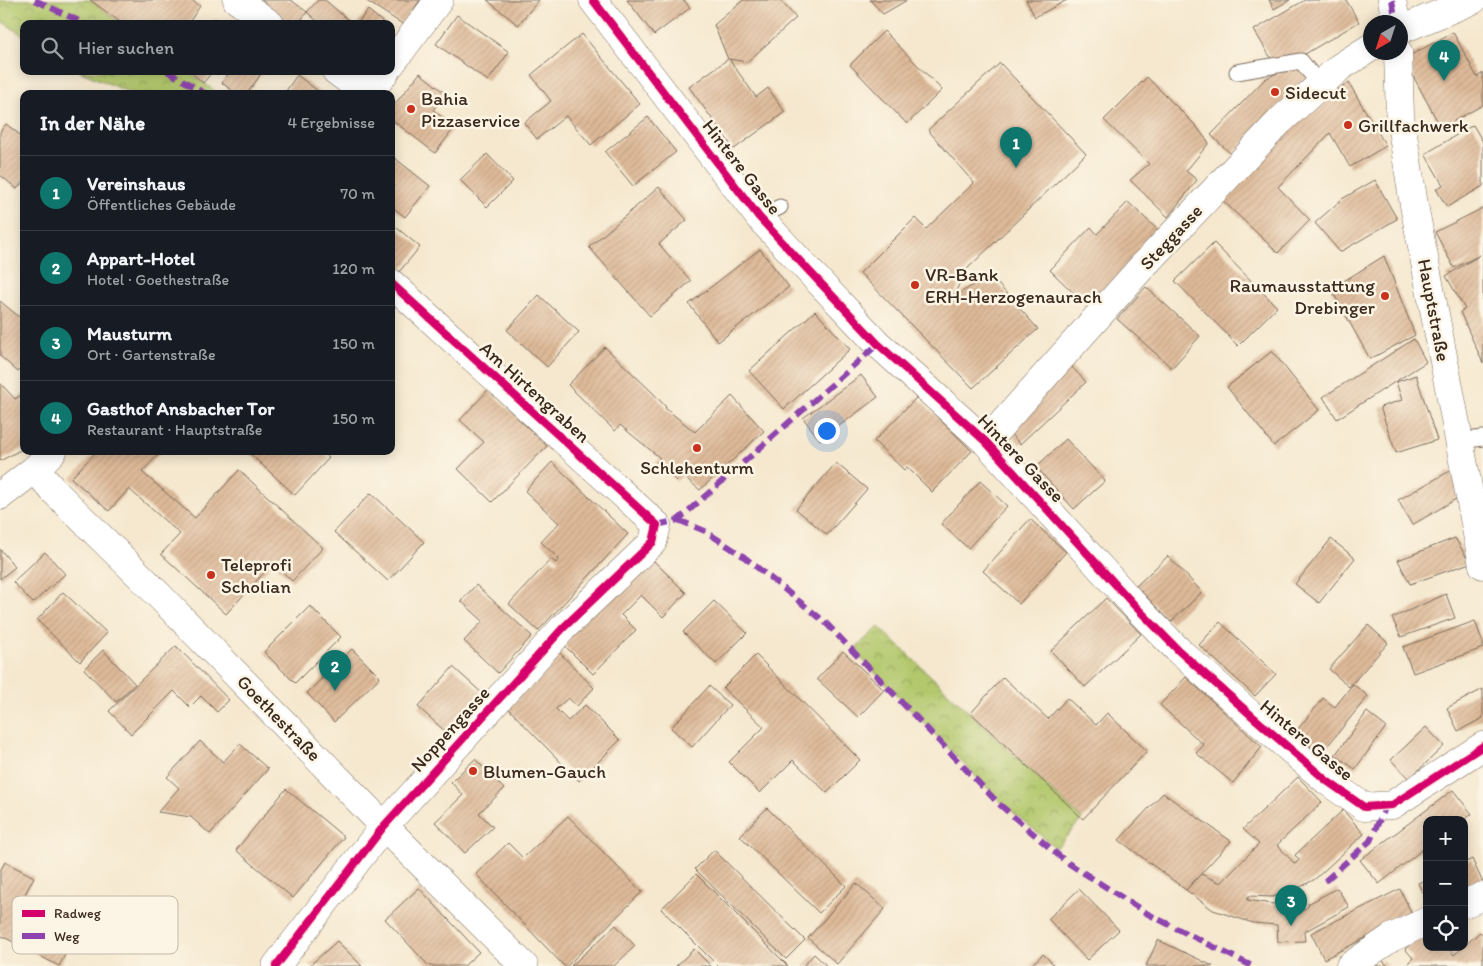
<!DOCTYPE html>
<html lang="de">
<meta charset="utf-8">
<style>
:root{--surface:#171b24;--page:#20242c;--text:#f1f3f6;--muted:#9ea1a6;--line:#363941;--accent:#0f766e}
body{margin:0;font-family:Itim,sans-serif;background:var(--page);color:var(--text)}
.controls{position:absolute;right:15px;bottom:15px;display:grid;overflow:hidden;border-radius:10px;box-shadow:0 2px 12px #0003}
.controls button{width:45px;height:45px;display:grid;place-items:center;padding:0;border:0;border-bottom:1px solid var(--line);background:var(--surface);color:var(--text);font:25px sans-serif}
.compass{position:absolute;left:1363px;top:15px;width:45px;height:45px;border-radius:50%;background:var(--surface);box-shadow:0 2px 12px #0003;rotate:219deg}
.you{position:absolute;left:826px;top:430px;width:18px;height:18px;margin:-12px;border:4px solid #fff;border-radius:50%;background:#1a73e8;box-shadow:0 0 0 8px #1a73e833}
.badge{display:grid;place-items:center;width:32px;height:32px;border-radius:50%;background:var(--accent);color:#fff;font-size:16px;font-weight:700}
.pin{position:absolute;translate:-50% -41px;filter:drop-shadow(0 1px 2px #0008)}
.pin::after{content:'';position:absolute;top:26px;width:18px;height:15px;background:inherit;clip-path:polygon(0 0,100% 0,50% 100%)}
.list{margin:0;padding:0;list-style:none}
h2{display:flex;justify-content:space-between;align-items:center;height:65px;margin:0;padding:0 20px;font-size:21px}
h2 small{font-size:16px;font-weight:400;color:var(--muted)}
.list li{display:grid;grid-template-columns:32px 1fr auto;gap:15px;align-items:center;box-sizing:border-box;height:75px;padding:0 20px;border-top:1px solid var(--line)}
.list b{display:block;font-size:19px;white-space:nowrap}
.list p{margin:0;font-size:16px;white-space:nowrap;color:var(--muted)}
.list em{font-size:16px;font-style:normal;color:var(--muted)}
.icon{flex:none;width:28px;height:28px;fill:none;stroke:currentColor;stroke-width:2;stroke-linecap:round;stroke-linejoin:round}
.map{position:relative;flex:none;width:1483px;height:966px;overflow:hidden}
.search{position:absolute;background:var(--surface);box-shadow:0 2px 12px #0003;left:20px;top:20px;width:375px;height:55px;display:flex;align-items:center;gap:12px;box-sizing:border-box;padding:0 18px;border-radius:10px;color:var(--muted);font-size:19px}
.panel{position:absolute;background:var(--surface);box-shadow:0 2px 12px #0003;left:20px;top:90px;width:375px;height:365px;border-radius:10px}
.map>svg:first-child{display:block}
</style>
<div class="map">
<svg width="1483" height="966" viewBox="0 0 1483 966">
<defs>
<pattern id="park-crowns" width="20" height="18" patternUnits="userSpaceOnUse" patternTransform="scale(1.25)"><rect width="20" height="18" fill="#b3c86d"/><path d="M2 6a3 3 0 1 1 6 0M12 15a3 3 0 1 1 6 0" fill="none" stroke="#93a359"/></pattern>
<pattern id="building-hatch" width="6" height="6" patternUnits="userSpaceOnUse" patternTransform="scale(1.25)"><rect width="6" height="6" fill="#deba99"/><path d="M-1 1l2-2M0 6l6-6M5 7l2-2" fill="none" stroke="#bfa083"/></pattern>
</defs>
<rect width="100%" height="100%" fill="#fcf5e5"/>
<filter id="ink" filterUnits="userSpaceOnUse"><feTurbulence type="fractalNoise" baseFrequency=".02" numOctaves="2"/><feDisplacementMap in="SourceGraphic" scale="10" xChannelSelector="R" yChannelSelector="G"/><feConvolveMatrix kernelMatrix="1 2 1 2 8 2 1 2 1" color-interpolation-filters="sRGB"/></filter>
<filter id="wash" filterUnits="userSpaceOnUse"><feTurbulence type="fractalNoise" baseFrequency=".0096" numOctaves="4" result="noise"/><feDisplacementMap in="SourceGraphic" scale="20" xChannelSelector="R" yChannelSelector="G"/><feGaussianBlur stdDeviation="1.12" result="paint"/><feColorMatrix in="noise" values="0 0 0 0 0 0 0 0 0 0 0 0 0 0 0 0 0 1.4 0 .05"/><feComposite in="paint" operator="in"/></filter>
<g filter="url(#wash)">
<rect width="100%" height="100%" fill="#f5e8cf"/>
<path fill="url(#park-crowns)" stroke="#777946" d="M0,0H90L122,24H24V36L0,20Z
M79,71H187L219,94H133Z
M879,627L1082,819L1056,848L1001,802L853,650Z"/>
<g id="blocks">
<path fill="url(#building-hatch)" d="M90,0H191L200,6L188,24H123Z
M259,0H291L307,12L298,24H287L258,2Z
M318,0H325L353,24H320L307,12Z
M365,0H420L404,25Z
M487,0H539L518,25Z
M627,0H684L690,8L654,35Z
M743,0H780L796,18L747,62L729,59L756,97L768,88L785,112L734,149L689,87L728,59L714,25Z
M870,0H907L883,14Z
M1026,0H1067L1035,17Z
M1269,0H1290L1274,9Z
M1305,0H1346L1359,22L1278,70L1254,30Z
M368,10L385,24H357Z
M457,15L509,52L488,81L436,44Z
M215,19L222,24H211Z
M884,31L942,90L907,124L850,65Z
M1453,32L1477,77L1483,73V105L1441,128L1404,59Z
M582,34L640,104L591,145L566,116L537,139L524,123L551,101L531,75Z
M1000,63L1086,154L966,270L953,297L990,275L1038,329L973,388L860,273L915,218L926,229L974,183L928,130Z
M1296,64L1308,76L1232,155L1211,135L1265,79Z
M190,71H213L203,83Z
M230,71H263L247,94H237L222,83Z
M420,73L446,94L433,110L455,127L435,153L391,119V109Z
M297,75L322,94H284Z
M1147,77L1196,126L1209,143L1186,171L1197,180L1168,217L1130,180L1149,164L1104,120Z
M1349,83L1386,146L1350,167L1330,133L1278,187L1310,220L1278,253L1222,200L1313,104Z
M648,117L676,152L633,186L605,152Z
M6,124L24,138V181L17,189L0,175V132Z
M1473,125L1483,142V186L1447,207L1436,189L1443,185L1425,154Z
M487,154L513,181L487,207L460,180Z
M391,155L430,186L405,217L391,206Z
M1375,180L1397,219L1340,252L1315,223L1342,199Z
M659,187L687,220L659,244L691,281L650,316L589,247Z
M1128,202L1159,231L1092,311L1050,270L1091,227L1097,234Z
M1483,208V363L1460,312L1465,309L1446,276L1480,255L1454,268L1435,232Z
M391,223L420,247L398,273L391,267Z
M1214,243L1277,307L1238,346L1175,281Z
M760,249L789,287L718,342L689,304Z
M1384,256L1415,335L1370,359L1331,289Z
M1146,287L1200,336L1172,368L1117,319Z
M539,295L579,332L547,367L507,330Z
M0,301L24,321V366L18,372L0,356Z
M815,311L850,349L784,409L749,371Z
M1414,339L1426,362L1337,419L1323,397Z
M605,347L653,393L666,407L665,408L695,432L732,396L764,431L700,490L682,475L677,481L655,464L660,458L620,425L615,431L568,385Z
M1272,351L1319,410L1274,446L1227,387Z
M1071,366L1086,382L1020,444L1005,428Z
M861,375L878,397L820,440L803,418Z
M1416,375L1437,440L1396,453L1380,407L1402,400L1396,382Z
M0,383L15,399L24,393V448L0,461Z
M488,390L547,446L492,502L458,469L484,442L460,420Z
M917,397L972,451L932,492L907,467L904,470L874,441Z
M1066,439L1105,481L1074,509L1036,467Z
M97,451H162L142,472L195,518L239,470L323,548L292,581L273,563L226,614L161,554L180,534L129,489L109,511L71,478Z
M247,451H321L329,458L295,495Z
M552,462L628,534L538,631L509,604L551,559L556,563L559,559L541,542L559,523L525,491Z
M836,463L867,489L827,535L796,509Z
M1450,471L1463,495L1412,525L1398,500Z
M980,481L1007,506L968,548L941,524Z
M371,493L424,542L388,581L334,532Z
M1030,519L1066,552L1019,604L983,571Z
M1455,538L1470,563L1410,584L1398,560Z
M1331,539L1355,558L1319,603L1295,584Z
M0,549L15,567L0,579Z
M45,552L65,574L33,603L13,582Z
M649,556L686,593L663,617L641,595L621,615L636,630L593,674L562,643Z
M1168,556L1202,592L1171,622L1136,586Z
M476,585L532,636L498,673L464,641L483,621L461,601Z
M63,592L107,633L80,662L37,620Z
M1446,594L1455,618L1401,637L1392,618Z
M1106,598L1141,634L1085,687L1051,651Z
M714,601L747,633L716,664L683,632Z
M310,606L341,637L295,683L264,652Z
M1475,621L1483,643V648L1413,673L1403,647Z
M1220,622L1276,674L1255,696L1199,645Z
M1368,625L1388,643L1349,687L1329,669Z
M176,646L229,700L217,712L201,696L190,707L174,691L131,734L109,711Z
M555,648L594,688L577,706L568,698L556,709L568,721L585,705L620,740L579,781L501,701Z
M352,649L380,677L334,722L307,693Z
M103,650L135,684L116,702L84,669Z
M843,651L884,690L858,717L817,679Z
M756,655L860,760L827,793L793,760L760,793L729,762L764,727L723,688Z
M453,667L483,694L447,733L418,707Z
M1003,677L1048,719L1067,698L1096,725L1107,713L1147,751L1083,819L971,713Z
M1186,677L1262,747L1233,783L1196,753L1204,745L1160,705Z
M1353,684L1368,696L1321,754L1294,734L1323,698L1335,707Z
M709,686L730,705L692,747L671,728Z
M1483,689V718L1458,731L1447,708Z
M1367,712L1386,727L1355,769L1335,755Z
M1426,727L1444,746L1409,779L1391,760Z
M200,741L223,762L240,744L268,769L210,834L191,817L158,812L179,788L167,777Z
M475,759L504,789L479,813L493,827L465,853L435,822L463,795L451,782Z
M1298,777L1322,802L1277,845L1295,864L1299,860L1295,855L1343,810L1364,834L1315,879L1295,890L1272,897L1249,896L1247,900L1273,904L1293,899L1295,910H1303L1309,906L1308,904L1337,888L1349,907L1304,932L1305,941L1278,942L1277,925L1253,923L1213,910L1186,890L1201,874L1221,883L1259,844L1243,829Z
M286,789L344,837L293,898L236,850Z
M1453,790L1472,814L1464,820H1427V846L1379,884L1360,860Z
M1163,793L1231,841L1186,890L1119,840Z
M767,808L846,886L819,913L740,836Z
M568,816L642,892L567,966H564L476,874L508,843L523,858Z
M714,850L805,940L786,959L695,869Z
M1472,859L1483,883L1464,892V863Z
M5,862L34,877L20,904L76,934L59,966L0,935V871Z
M696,874L788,966H718L661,909Z
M1427,879V904L1418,883Z
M856,883L885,909L837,964L808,938Z
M419,888L479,952L464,966H429L385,919Z
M1079,889L1119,930L1087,960L1048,919Z
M1400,889L1412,914L1324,959L1311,933Z
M616,925L635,946L614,966H571Z
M1427,929V947H1447L1454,955L1480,932L1483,935V966H1405L1413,958L1405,949Z
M1158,940L1213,966H1146Z
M337,941L362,966H309Z
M694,949L711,966H676Z
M814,954L827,966H803Z
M1043,954L1055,966H1030Z
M1382,960L1388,966H1376Z"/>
</g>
</g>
<g filter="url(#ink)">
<use href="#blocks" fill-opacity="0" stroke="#7c6c5c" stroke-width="1"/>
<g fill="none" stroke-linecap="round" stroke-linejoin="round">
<g stroke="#7c6c5c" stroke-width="17">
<path id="service" d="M1237,72L1301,61L1320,85
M759,217L780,207
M1459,441L1483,438"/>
</g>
<g stroke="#7c6c5c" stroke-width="29">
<path id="minor" d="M237,0L270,24
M593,0L759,217L809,271L878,344L986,442L1136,607L1179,651L1252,716L1327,781L1364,807L1392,805L1483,746
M1392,0L1396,22
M1400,30L1473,0
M1398,52L1400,116L1414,205L1483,565
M336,71L367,94
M986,442L1141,268L1280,121L1340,67L1370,48
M35,469L53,490L142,578L384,826L524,966
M1464,904L1483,896
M276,966L384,826L563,628L653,542L657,525L391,283
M1350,966L1391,938L1427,921"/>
</g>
<g stroke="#7c6c5c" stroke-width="29">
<path id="tertiary" d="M391,64L439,0
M369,94L386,71
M0,496L35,469L53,451"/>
</g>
<use href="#service" stroke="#fff" stroke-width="15"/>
<use href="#minor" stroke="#fff" stroke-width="28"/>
<use href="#tertiary" stroke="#fff" stroke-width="28"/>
<path stroke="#8e44ad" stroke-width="6" stroke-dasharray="12 6" stroke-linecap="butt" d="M35,0L85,24
M1392,0L1396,22
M167,71L206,94
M678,520L705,531L743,556L825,622L999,804L1065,861L1148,914L1252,966
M657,525L678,520L878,344
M1325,881L1370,841L1386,806"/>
<g stroke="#fcf5e5" stroke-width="11">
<path id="cycleway" d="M593,0L759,217L809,271L878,344L986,442L1136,607L1179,651L1252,716L1327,781L1364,807L1392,805L1483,746
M276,966L384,826L563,628L653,542L657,525L391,283"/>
</g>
<use href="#cycleway" stroke="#d6006c" stroke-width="8"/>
</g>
</g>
<g fill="#c8321e" stroke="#fcf5e5" stroke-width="2">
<circle cx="1275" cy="92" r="5"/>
<circle cx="411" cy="109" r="5"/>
<circle cx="1348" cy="125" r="5"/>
<circle cx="915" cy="285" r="5"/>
<circle cx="1385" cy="296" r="5"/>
<circle cx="697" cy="448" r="5"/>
<circle cx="211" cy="575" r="5"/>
<circle cx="473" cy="771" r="5"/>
</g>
<g text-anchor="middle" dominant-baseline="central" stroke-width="5" stroke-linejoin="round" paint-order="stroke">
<g font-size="19" fill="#3b2a1e" stroke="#fcf5e5" text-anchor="start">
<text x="1285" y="92">Sidecut</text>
<text x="421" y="98">Bahia<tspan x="421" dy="22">Pizzaservice</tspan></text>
<text x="1358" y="125">Grillfachwerk</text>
<text x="925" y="274">VR-Bank<tspan x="925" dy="22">ERH-Herzogenaurach</tspan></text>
<text x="1375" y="285" text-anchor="end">Raumausstattung<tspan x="1375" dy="22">Drebinger</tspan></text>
<text x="697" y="467" text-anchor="middle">Schlehenturm</text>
<text x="221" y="564">Teleprofi<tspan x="221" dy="22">Scholian</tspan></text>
<text x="483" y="771">Blumen-Gauch</text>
</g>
<g font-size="19" fill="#3b2a1e" stroke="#fcf5e5">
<text transform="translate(742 167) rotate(52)">Hintere Gasse</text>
<text transform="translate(1171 237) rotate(-47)">Steggasse</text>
<text transform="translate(1434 310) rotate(79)">Hauptstraße</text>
<text transform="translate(535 392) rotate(42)">Am Hirtengraben</text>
<text transform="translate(1021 458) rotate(46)">Hintere Gasse</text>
<text transform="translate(279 718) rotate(46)">Goethestraße</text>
<text transform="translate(450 729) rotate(-48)">Noppengasse</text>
<text transform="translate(1307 740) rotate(40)">Hintere Gasse</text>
</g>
</g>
<rect x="12" y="896" width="166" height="58" rx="8" fill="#fcf5e5" stroke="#c2b8a9" stroke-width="1"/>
<rect x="22" y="910" width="23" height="7" fill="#d6006c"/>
<rect x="22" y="933" width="23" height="6" fill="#8e44ad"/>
<g font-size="14" fill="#3b2a1e">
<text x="54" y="918">Radweg</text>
<text x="54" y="941">Weg</text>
</g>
</svg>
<div class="controls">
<button>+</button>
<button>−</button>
<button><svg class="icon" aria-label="locate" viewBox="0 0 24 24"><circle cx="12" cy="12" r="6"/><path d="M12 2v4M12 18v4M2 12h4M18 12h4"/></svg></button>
</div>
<svg class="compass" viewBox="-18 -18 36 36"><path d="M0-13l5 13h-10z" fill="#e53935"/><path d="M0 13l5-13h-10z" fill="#9ea1a6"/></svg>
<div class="you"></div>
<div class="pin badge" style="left:1016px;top:168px">1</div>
<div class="pin badge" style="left:335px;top:691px">2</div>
<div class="pin badge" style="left:1291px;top:926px">3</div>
<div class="pin badge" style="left:1444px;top:81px">4</div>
<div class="search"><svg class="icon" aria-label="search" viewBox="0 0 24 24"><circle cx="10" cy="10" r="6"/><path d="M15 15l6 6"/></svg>Hier suchen</div>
<section class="panel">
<h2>In der Nähe<small>4 Ergebnisse</small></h2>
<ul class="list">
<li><span class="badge">1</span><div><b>Vereinshaus</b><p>Öffentliches Gebäude</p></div><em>70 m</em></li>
<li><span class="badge">2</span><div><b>Appart-Hotel</b><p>Hotel · Goethestraße</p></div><em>120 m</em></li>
<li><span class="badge">3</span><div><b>Mausturm</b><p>Ort · Gartenstraße</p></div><em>150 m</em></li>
<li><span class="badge">4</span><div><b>Gasthof Ansbacher Tor</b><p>Restaurant · Hauptstraße</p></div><em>150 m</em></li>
</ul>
</section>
</div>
